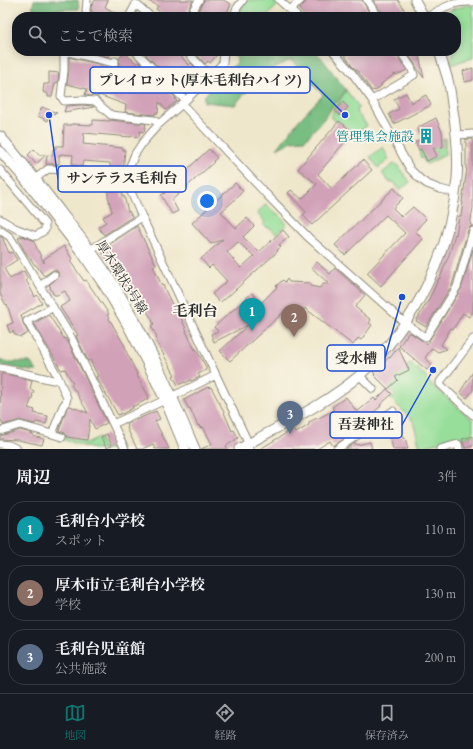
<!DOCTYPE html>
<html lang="ja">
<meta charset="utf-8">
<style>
:root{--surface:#171b24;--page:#20242c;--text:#f1f3f6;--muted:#9ea1a6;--line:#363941;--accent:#0f766e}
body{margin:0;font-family:"EB Garamond","Noto Serif JP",serif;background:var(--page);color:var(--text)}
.you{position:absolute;left:207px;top:201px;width:14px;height:14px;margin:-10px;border:3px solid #fff;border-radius:50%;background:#1a73e8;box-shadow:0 0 0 6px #1a73e833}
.badge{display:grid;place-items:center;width:26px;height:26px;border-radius:50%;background:var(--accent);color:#fff;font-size:13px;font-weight:700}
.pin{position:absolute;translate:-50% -33px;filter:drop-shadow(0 1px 2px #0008)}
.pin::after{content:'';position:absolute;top:21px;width:14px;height:12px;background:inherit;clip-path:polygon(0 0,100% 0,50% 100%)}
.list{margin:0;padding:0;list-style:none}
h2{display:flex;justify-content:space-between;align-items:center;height:52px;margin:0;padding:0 16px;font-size:17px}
h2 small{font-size:13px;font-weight:400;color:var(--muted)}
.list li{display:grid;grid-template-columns:26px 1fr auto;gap:12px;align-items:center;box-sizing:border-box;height:56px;margin:0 8px 8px;padding:0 8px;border:1px solid var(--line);border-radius:16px}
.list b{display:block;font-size:15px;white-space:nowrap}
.list p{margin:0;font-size:13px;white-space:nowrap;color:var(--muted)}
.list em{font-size:13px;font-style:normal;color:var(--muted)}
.icon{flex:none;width:22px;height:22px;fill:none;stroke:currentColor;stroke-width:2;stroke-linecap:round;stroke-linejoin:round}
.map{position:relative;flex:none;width:473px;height:449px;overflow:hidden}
.search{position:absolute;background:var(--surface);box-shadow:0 2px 10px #0003;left:12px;right:12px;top:12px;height:44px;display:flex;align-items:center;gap:10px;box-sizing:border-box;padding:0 14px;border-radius:16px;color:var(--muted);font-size:15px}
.sheet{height:244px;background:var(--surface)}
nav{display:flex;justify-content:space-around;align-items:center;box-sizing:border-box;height:56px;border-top:1px solid var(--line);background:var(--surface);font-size:11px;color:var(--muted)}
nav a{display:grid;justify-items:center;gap:2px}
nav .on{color:var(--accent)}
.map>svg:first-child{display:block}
</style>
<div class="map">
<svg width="473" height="449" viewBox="0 0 473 449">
<rect width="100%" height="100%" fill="#fbf7ec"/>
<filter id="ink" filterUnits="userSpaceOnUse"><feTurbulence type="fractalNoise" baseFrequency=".025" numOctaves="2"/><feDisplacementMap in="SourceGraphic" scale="8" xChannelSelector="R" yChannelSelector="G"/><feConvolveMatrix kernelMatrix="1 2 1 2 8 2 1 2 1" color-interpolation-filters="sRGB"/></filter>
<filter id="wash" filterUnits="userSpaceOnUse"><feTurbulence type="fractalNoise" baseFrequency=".012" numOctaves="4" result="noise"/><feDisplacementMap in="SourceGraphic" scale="16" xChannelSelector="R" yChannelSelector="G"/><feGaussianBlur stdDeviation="0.9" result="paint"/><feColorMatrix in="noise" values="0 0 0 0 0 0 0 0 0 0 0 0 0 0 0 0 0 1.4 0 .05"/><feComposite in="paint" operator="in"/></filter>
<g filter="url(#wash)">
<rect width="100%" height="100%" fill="#efe7cb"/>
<path fill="#96de99" stroke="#608462" d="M247,0H272L278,5L266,17H236Z
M469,5L473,6V58L461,61L452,65L451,64L452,54L451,51H456V17H434L456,8Z
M346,90L359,107L356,112L367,125L357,137L330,117Z
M445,138V155L427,164L425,163L423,158H421L419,151Z
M383,147L389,160L378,168L370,157Z
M394,164L398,165L410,182L400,190L394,182H389L382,173Z
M266,204L275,214L277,213L287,224L276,234L269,227L267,228L263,224L265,222L257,213Z
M410,363L427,377L425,379L473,420V435L457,440H447L421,448L420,447L413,421L391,399L395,395L385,385L400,369Z
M63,436L87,443L99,437L104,449L118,443L121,449H93L61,439Z"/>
<path fill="#78bd81" stroke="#527456" d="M34,0H78L79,9L55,10L50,17H31Z
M232,51H314L320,56L346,90L322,121L305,140L292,141L277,149L299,120L323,95L291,60L271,69L243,95L235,105L204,102V97L220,76L237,63V57L230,53Z
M0,359L7,362H30L37,371H31L0,365Z"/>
<g id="blocks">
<path fill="#d1a1b8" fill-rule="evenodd" d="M95,0H108L105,7L122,17H102L91,11V7Z
M147,0H193L184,17H168L156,9L158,6Z
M204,0H223L231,4L227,13L225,12L223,17H202L197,14Z
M308,0H362L369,12L361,17H306L299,9Z
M373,0H398L409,17H386L381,10H380Z
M85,51H110L109,57Z
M150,51H176L189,65L191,63L199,71L191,79L193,80L183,91L146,55Z
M194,51H216V56L210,63L208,61L205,64Z
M342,51H386L388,53L390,51L393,56L396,55L407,70L396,75L395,74L381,84L382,85L380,86V87L375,91L374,90L372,91L357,70H356L352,66Z
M406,51H418L424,78L418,70L415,64Z
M125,53L137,64L139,62L176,98L175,99L177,101L166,110L159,102L158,113H155V115L125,112L126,105L99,95L98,97L85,95L87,89L67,84L69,71V57L106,66L104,74L111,67L115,68L117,67L120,63L119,58Z
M473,68V80L465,82L463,71Z
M49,72L59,73L58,81H57V83H55L52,97H48V94L43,92L44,84H49Z
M406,93L411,103L426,95L431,105L394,124L389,114L399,109L394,99Z
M343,102L348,107L341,116L335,111Z
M82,105L93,106L94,107L64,112L66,106Z
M42,107L57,113L47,115L48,121L38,116Z
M436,118L442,132L443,147L433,148L437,156L427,161L421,149L419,150L415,142L422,138L417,128Z
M93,120L110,121V120L146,124L144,132L140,131L139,137L131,136V137L84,133L83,144L123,148V150H125L123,172H122V197L124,196L128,212L129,211L132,217L104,235L98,227L106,222L103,217L112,212L108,196V176H110V163L83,161L82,166L72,165L73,155L61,154V155H59V164H46L47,155L53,156V149H56V146H63L64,125H72V124L93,125Z
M339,121L353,132L318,174L332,189L363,160L372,170L312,225L303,215L306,212L288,193L291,190L302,199L317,184L298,169Z
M466,139H473V208L470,225H473V226L470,227L468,230L452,285L426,327L416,321L428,301L439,278H440L450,252L455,234L456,235L459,216H461L463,202H462L467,169H466Z
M34,149L39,155H46L36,164L28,155Z
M209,149L217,158L213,161L214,162L172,200L178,211L172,214L161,195L165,193L164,191Z
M235,183L243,191L239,195V196L221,212L236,228L247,218L254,226L243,237L259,252L283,230L289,237L279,245L281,247L277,250L278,251L224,300V299L220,303L212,294L227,281L212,265L209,268L201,259L223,239L211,244L192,223ZM238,242L254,256L241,268L227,252Z
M394,188L403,198L393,208L402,217L413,207L426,219L415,231L423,239L381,286L367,273L405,233L386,215L345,255L335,245Z
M137,226L156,265L153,266L162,286L163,285L166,292L178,317L180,316L187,331H186L195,350L196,349L206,367V370L198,374L200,377L191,381V380L185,383V382L178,385L173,376L175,375L156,341L157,340L156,338L157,337L151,326L154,324L152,321H153L143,305L139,308L126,287L121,279L122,278L108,259H107L101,250Z
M0,236L2,237L9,253L12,252L17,260L4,268L10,279L24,271L28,279L26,280L35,297L37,295L42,303L21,315L23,323L28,333L21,337L15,335L13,331L10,333L7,325L13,323L7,304L6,305L0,294Z
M22,236L33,240L44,263V259L64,246L72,259L70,261L84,281L86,280L109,314L107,315L126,348L125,349L137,374H136L149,397L148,398V399L132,407L133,408L122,414V413L118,415L96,377L98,376L90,360L88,361L76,336L78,335L60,307L70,301L65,291L57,295H54L50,288L51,287L49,285L58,277V272L55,270H53L44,276L36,265H35L24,250L18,238Z
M473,249V312L469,317L463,313L453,329L451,328L441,345L447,349L438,352L432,348L425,358L432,364L427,370L399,346L409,332L427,344L461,289Z
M317,262L330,274L335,268L365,295L355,307L371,320L369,323L372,325L361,340L358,338L353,345L306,309L288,308L230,361L220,351L248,325L214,342L211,334L218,331L214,327L252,293L261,303L277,287L276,286L283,280L285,282L287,279L289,282L310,283V286L320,288L323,284H329L312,268Z
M49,315L64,339L65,338L68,342L107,423L95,429L90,419L87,440L67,437L65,433L59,431L67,408L70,406L88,413L75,390H74L71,384L73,383L65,369L61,370L34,323Z
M398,347L409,370L395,377L398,380L388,389L374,375L375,374L373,372L379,366L380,367L389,357L390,358Z
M473,372V390L467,398L460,392Z
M1,374H6L32,380L30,389L34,391L32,396H33L28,408L35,410L34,413L48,416L46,424L36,422L35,424L19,420L3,425L0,417Z
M208,387L209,388L211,387L222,408L232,431L234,430L238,438L226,446L228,449H201L212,444L203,427L200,428L199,425L198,426L190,408L189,409L184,400Z
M387,389L392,394L380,405L381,406L367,418L354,426L357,430L333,446L330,441L317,449H260L293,429L296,433L309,425V422L317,418V419L334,410L332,407L346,397L357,412L374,398L376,400Z
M156,411L160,419L155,421L169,449H155L153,444L142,449H137L127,428L128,427L127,424Z
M396,422L399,433H401L403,438H405L408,449H393L389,433L385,434L383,426Z
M20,430L33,434V436L44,439L42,445L18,440L0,439V436Z
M107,434L112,446L106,448L101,437Z
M473,436V446L465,448L462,439Z
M370,442L372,449H346L355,443L357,445Z"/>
</g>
</g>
<g filter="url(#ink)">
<use href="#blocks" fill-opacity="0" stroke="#8d897b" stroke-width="1"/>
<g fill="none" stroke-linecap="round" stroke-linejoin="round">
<g stroke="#8d897b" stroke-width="9">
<path id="street" d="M87,0L86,11L88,17
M279,0L298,17
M367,0L378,17
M290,10L301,0
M129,17L136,4L151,17
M189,17L199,0
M233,17L237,8L243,0
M428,17C443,7 455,1 473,2
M135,51L185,100
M186,51L210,76
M333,51L352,73L372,100L410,169L420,179L427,184L440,189L455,193
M115,61L114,63L64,51V71L61,96L64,101L82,100L95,101L111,115L154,120L159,124
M372,100L414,75L411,67L400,51
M182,104L267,195L309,238L405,323L425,337H426L457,287L473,231
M456,135L473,134
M0,170L45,224V230L36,236L15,228L0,219
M35,179L48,169L83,171
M0,230L10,237L71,337L125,449
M90,250L142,217
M40,286L54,275
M473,339L440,382V384L473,415
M0,368L10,370L53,380L58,377
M216,375L142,217L131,192L128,180L130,166L135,154L143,142L159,124L182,104L223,63L224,51
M359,375L373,389
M113,424L165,400L216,375L246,438L249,449
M0,431L20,425L52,434L63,406L66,402L67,398L58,377L27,321L53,307
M52,434L62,437
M0,444L9,445L17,449
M337,449L393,411
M440,449L458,444L459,449"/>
</g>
<g stroke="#8d897b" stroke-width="11">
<path id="secondary" d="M415,0L424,17
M0,136C22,161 41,186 61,212C80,236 99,260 115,286C147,338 171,393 195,449
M0,151L23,177L83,254L107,290L128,326L147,363L165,400L185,449
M239,449C279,426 325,405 360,375C415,325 450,253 457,179C459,154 456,128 452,104C451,96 450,88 448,80C445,70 442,61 439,51"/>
</g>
<use href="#street" stroke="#fff" stroke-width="7"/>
<use href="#secondary" stroke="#fff" stroke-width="9"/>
</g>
</g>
<defs>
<g id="building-bare" transform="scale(1.2)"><path d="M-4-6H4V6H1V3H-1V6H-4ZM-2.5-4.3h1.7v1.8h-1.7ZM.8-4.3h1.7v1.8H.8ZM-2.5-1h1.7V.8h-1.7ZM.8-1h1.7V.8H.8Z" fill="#0f9aa8" stroke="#fbf7ec" stroke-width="2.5" paint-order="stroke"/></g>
</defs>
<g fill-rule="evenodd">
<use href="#building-bare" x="426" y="136"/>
</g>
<g text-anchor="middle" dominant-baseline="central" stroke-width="3.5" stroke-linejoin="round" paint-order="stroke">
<g font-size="13" fill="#0d838f" stroke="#fbf7ec" text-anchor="end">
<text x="414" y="136">管理集会施設</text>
</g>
<g font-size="13" fill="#2b2b2b" stroke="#fbf7ec">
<text transform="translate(122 277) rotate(58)">厚木環状3号線</text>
</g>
<g font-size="15" font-weight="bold" fill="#2b2b2b" stroke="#fbf7ec">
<text x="195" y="310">毛利台</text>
</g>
</g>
<path fill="none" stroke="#1d4ed8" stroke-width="1.5" d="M345 115L310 80M49 115L58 179M402 297L385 358M433 370L402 425"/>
<g fill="#1d4ed8" stroke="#fbf7ec" stroke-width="1.5">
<circle cx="345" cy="115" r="4"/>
<circle cx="49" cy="115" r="4"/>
<circle cx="402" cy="297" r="4"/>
<circle cx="433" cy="370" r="4"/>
</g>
<g fill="#fbf7ec" stroke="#1d4ed8" stroke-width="1.5">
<rect x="90" y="67" width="220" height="26" rx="4"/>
<rect x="58" y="166" width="128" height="26" rx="4"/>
<rect x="327" y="345" width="58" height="26" rx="4"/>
<rect x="330" y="412" width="72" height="26" rx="4"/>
</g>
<g font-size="14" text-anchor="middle" font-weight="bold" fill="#2b2b2b">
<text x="200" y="85">プレイロット(厚木毛利台ハイツ)</text>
<text x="122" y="183">サンテラス毛利台</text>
<text x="356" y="363">受水槽</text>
<text x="366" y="429">吾妻神社</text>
</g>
</svg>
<div class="you"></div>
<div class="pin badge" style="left:252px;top:331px;background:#0f9aa8">1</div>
<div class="pin badge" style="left:294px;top:337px;background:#8d6e63">2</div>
<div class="pin badge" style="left:290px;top:434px;background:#5c6f8a">3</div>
<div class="search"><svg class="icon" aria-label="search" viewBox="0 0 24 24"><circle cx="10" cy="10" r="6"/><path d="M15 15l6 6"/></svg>ここで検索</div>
</div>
<section class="sheet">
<h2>周辺<small>3件</small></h2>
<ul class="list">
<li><span class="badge" style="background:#0f9aa8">1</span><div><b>毛利台小学校</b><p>スポット</p></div><em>110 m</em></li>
<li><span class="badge" style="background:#8d6e63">2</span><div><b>厚木市立毛利台小学校</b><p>学校</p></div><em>130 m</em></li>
<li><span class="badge" style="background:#5c6f8a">3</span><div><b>毛利台児童館</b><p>公共施設</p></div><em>200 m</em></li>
</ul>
</section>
<nav>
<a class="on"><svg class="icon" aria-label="map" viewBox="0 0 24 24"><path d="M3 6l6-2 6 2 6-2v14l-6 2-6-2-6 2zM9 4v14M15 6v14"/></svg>地図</a>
<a><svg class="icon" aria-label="directions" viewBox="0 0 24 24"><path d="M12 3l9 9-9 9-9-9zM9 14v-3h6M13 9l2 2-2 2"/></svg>経路</a>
<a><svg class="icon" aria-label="saved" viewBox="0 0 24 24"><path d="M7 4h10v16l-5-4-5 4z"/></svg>保存済み</a>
</nav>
